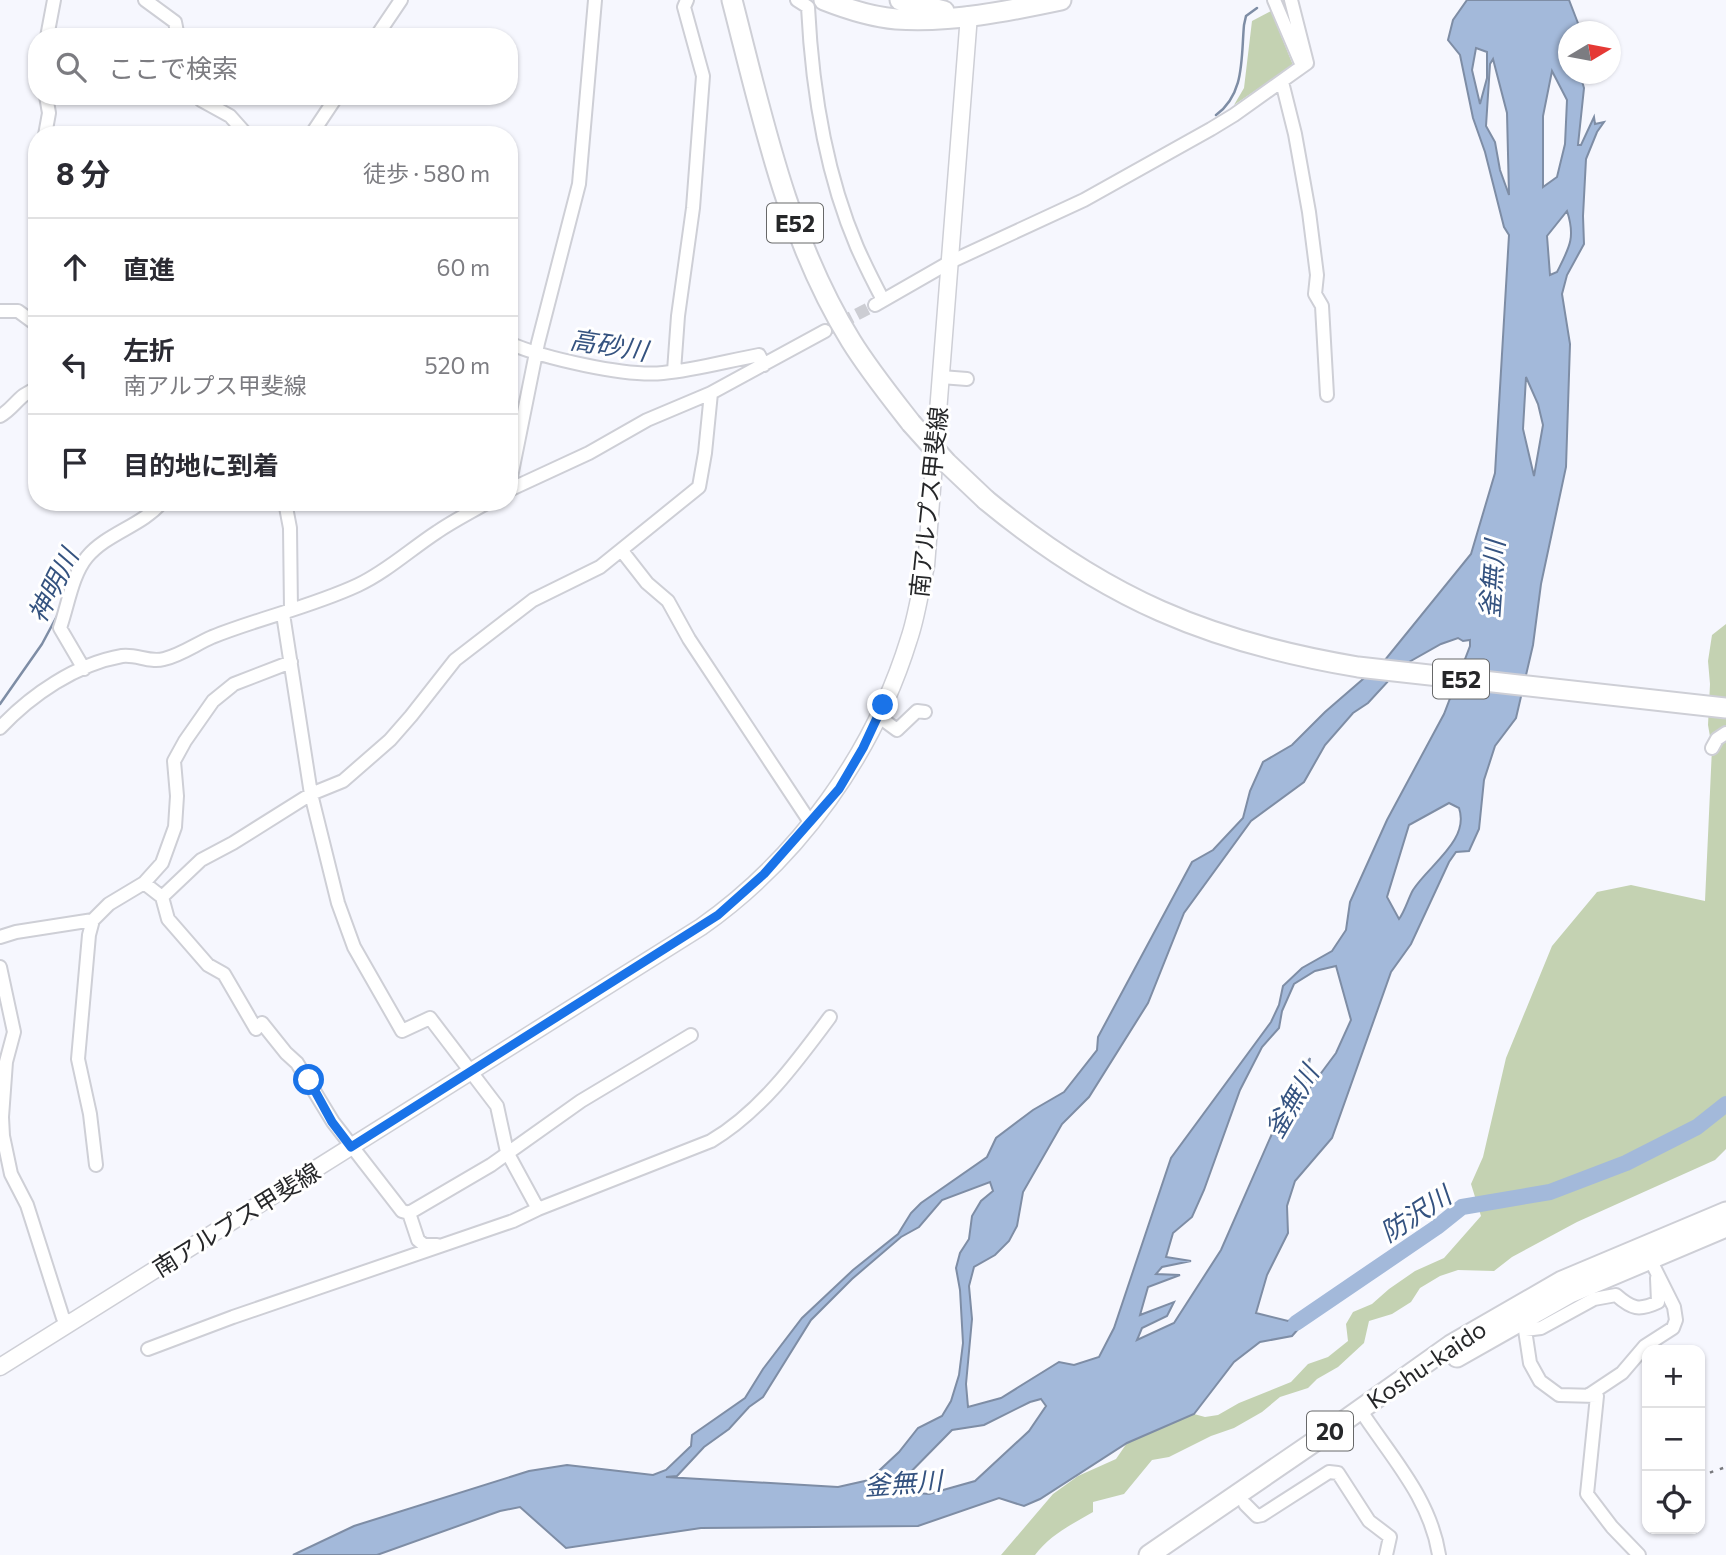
<!DOCTYPE html>
<html lang="ja">
<meta charset="utf-8">
<style>
:root{--surface:#fff;--page:#f7f7f7;--text:#2b2b33;--muted:#7c7c81;--line:#e1e1e2}
body{margin:0;font-family:Commissioner,"Noto Sans JP",sans-serif;background:var(--page);color:var(--text)}
.controls{position:absolute;right:21px;bottom:21px;display:grid;overflow:hidden;border-radius:14px;box-shadow:0 2px 5px #0004}
.controls button{width:63px;height:63px;display:grid;place-items:center;padding:0;border:0;border-bottom:2px solid var(--line);background:var(--surface);color:var(--text);font:35px sans-serif}
.compass{position:absolute;left:1558px;top:21px;width:63px;height:63px;border-radius:50%;background:var(--surface);box-shadow:0 2px 5px #0004;rotate:80deg}
.stop{position:absolute;width:21px;height:21px;margin:-16px;border:5px solid #1a73e8;border-radius:50%;background:#fff}
.stop.end{background:#1a73e8;border-color:#fff;box-shadow:0 2px 7px #0008}
.list{margin:0;padding:0;list-style:none}
h2{display:flex;justify-content:space-between;align-items:center;height:91px;margin:0;padding:0 28px;font-size:30px}
h2 small{font-size:23px;font-weight:400;color:var(--muted)}
.list li{display:grid;grid-template-columns:46px 1fr auto;gap:21px;align-items:center;box-sizing:border-box;height:98px;padding:0 28px;border-top:2px solid var(--line)}
.list b{display:block;font-size:26px;white-space:nowrap}
.list p{margin:0;font-size:23px;white-space:nowrap;color:var(--muted)}
.list em{font-size:23px;font-style:normal;color:var(--muted)}
.icon{flex:none;width:38px;height:38px;fill:none;stroke:currentColor;stroke-width:2;stroke-linecap:round;stroke-linejoin:round}
.map{position:relative;flex:none;width:1726px;height:1555px;overflow:hidden}
.search{position:absolute;background:var(--surface);box-shadow:0 2px 5px #0004;left:28px;top:28px;width:490px;height:77px;display:flex;align-items:center;gap:18px;box-sizing:border-box;padding:0 24px;border-radius:28px;color:var(--muted);font-size:26px}
.panel{position:absolute;background:var(--surface);box-shadow:0 2px 5px #0004;left:28px;top:126px;width:490px;height:385px;border-radius:28px}
.map>svg:first-child{display:block}
</style>
<div class="map">
<svg width="1726" height="1555" viewBox="0 0 1726 1555">
<rect width="100%" height="100%" fill="#f6f7fe"/>
<path fill="#c4d2b2" d="M1271,11L1293,65L1234,105L1244,88L1252,21Z
M1726,624V1149L1715,1160L1577,1222L1512,1257L1494,1271L1458,1270L1440,1276L1420,1288L1411,1302L1392,1314L1369,1321L1364,1343L1338,1367L1317,1379L1308,1388L1280,1397L1262,1412L1234,1428L1211,1436L1169,1457L1152,1460L1124,1494L1093,1502V1512C1072,1524 1050,1535 1035,1555H1001L1053,1494L1078,1476L1116,1459L1127,1443L1194,1414L1205,1417L1218,1415L1239,1403L1291,1382L1308,1364L1328,1357L1348,1341L1346,1324L1353,1312L1372,1304L1389,1289L1415,1271L1444,1258L1481,1216L1471,1184L1483,1157L1506,1058L1552,946L1597,892L1631,885L1705,901L1712,748L1708,725L1710,684L1708,661L1712,635Z"/>
<path fill="#a3b9da" stroke="#7e8da5" stroke-width="2" fill-rule="evenodd" d="M1467,0H1569L1581,31L1568,32V74H1580L1584,88L1578,145H1581L1594,117L1595,124L1604,122L1597,132L1586,159L1583,216L1584,244L1567,275L1562,294L1570,344L1566,467L1541,584L1533,645L1516,718L1495,746L1484,780L1479,829L1469,851L1456,852L1449,862L1411,944L1391,972L1332,1138L1295,1181L1287,1206L1288,1233L1267,1275L1256,1313L1288,1321L1315,1310L1292,1336L1260,1342L1234,1362L1194,1414L1127,1443L1040,1499L1024,1506L999,1498L918,1526L701,1528L566,1548L520,1507L500,1511L377,1555H293L354,1526L529,1471L567,1465L653,1475L666,1470L691,1446L692,1435L745,1398L763,1369L802,1318L853,1270L898,1234L911,1213L921,1203L987,1157L996,1138L1033,1110L1064,1092L1097,1050L1098,1037L1192,862L1213,850L1243,818L1250,791L1263,762L1292,745L1325,712L1385,660L1471,554L1495,473L1509,235L1504,227L1485,152L1473,118L1460,55L1448,40L1453,20ZM1476,48L1487,52V78L1480,104L1472,70ZM1493,59L1507,113L1509,195L1500,170L1495,142L1486,126L1490,64ZM1552,71L1567,100L1565,144L1557,177L1543,187V116ZM1567,211C1576,238 1569,248 1557,272L1550,275L1547,236ZM1526,377L1538,404L1543,425L1534,476L1523,429ZM1458,638L1463,641L1470,640V646L1444,714L1387,820L1350,902L1346,930L1332,951L1302,968L1283,986L1279,1005L1271,1022L1171,1158L1114,1328L1099,1357L1074,1365L1059,1362L1001,1398L968,1407L966,1384L972,1319L969,1286L974,1267L995,1255L1009,1241L1017,1226L1023,1192L1062,1124L1089,1097L1148,1003L1184,913L1251,821L1304,782L1325,745L1353,713L1368,703L1402,666L1441,644ZM1449,803L1459,808C1470,840 1429,865 1413,890C1408,899 1405,911 1399,919L1387,897L1409,825ZM1336,966L1351,1020L1336,1053L1304,1096L1310,1058L1292,1088L1221,1250L1174,1323L1137,1340L1142,1328L1167,1316L1174,1302L1140,1315L1148,1287L1180,1275L1156,1274L1162,1267L1191,1261L1166,1257L1173,1233L1192,1217L1204,1190L1240,1090L1262,1047L1279,1028L1282,1011L1294,984L1315,971ZM990,1182L993,1191L981,1201L972,1216L969,1239L960,1253L956,1268L960,1290L963,1343L959,1375L951,1401L942,1416L918,1428L899,1452L869,1480L838,1487L666,1477L677,1476L704,1447L729,1429L749,1407L763,1397L811,1320L852,1279L901,1237L919,1227L942,1200ZM1041,1399L1046,1406L1029,1431L975,1481L929,1494L892,1491L952,1430L984,1425L1030,1402Z"/>
<g fill="none" stroke-linecap="round" stroke-linejoin="round">
<path stroke="#7e8da5" stroke-width="2.5" d="M1216,115C1245,94 1241,58 1244,25L1246,16L1257,8
M0,704L42,644L57,616"/>
<path stroke="#a3b9da" stroke-width="16" d="M1296,1323L1437,1227L1462,1207L1550,1192L1626,1163L1697,1127L1726,1104"/>
<path stroke="#cccdd3" stroke-width="12" stroke-dasharray="12 6" stroke-linecap="butt" d="M825,331L875,305"/>
<g stroke="#cecfd6" stroke-width="16">
<path id="minor" d="M145,0L175,22L178,37
M797,0L808,7C812,88 825,172 857,247C865,265 874,283 883,300
M1274,0L1300,61
M47,37L54,0
M376,37L401,0
M1282,82L1295,134L1309,212L1317,275L1315,294L1322,306L1327,395
M199,96L201,100L230,116L247,135
M45,135L49,113L46,96
M311,135L337,96
M875,305L950,262L1084,200L1211,129L1234,115L1307,63L1291,0
M0,311H18L37,325
M509,343C543,358 626,377 663,373C695,370 727,361 759,355L764,365
M674,371L678,316L693,208L703,76L684,7L687,0
M941,377L967,379
M0,416C16,407 18,394 37,389
M509,487L538,343L579,184L595,0
M509,490L589,453L647,420L711,393L825,331
M285,502L290,528L291,610
M622,551L647,583L668,601L689,639L810,822
M283,614L311,794L338,903L354,947L402,1031L430,1018L497,1106L507,1152L538,1209
M84,669L60,628C68,605 72,575 87,557C107,533 142,526 162,502
M878,716L897,730L917,711L925,712
M0,728C31,695 76,664 122,656C137,654 149,663 164,659C181,655 196,644 212,637C259,618 311,607 358,585C386,572 411,549 437,532C453,521 471,512 488,502
M1712,748L1717,739L1726,733
M144,883L162,863L175,827L177,796L174,761L185,741L213,701L234,684L291,662
M162,897L201,860L233,843L311,794L343,781L390,740L411,716L455,660L533,600L600,567L699,487L705,453L711,393
M93,920L89,935L78,1059L90,1114L96,1165
M0,937L16,932L93,920L109,904L144,883L162,897L168,919L208,965L224,974L256,1029
M0,967L14,1032L6,1062L2,1117L3,1136L11,1174L27,1205L63,1318L71,1322
M262,1023L286,1053L297,1063L333,1122L402,1211L409,1213L491,1165L581,1101L691,1035
M409,1213L418,1240L424,1245H437
M1521,1320L1525,1330L1530,1363L1540,1381L1559,1395L1597,1396L1587,1494L1612,1527L1639,1555
M1525,1330L1541,1328L1594,1299L1616,1295C1632,1309 1639,1311 1658,1302L1657,1278
M148,1349L233,1317L513,1221L538,1209L711,1141C760,1112 796,1063 830,1017
M1589,1395L1622,1373L1645,1346L1673,1328L1676,1320L1674,1307L1648,1255
M1359,1408C1390,1456 1430,1497 1439,1555
M1245,1504L1257,1516L1262,1515L1329,1472L1338,1473L1369,1521L1390,1537L1386,1555"/>
</g>
<g stroke="#cecfd6" stroke-width="19">
<path id="major" d="M0,1367L701,927C799,858 874,753 909,639C917,616 920,590 926,566L969,15"/>
</g>
<g stroke="#cecfd6" stroke-width="23">
<path id="highway" d="M732,0C762,116 787,238 851,341C869,370 890,396 911,423
M824,0C847,9 871,17 896,19C950,23 1009,11 1061,0
M900,0L944,11
M986,500C1105,598 1208,642 1358,667L1726,708
M1457,1357L1570,1293L1726,1227
M1149,1555L1330,1431L1451,1345L1562,1281L1726,1212"/>
</g>
<use href="#minor" stroke="#fff" stroke-width="12"/>
<use href="#major" stroke="#fff" stroke-width="16"/>
<use href="#highway" stroke="#fff" stroke-width="19"/>
<path stroke="#797a7e" stroke-width="2.5" stroke-dasharray="3.5 7" stroke-linecap="butt" d="M1700,1476L1726,1467"/>
<g stroke="#cecfd6" stroke-width="23" stroke-linecap="butt">
<path id="highway-bridge" d="M911,423L947,463L986,500"/>
</g>
<use href="#highway-bridge" stroke="#fff" stroke-width="19"/>
</g>
<g fill="none" stroke-linecap="round" stroke-linejoin="round">
<path stroke="#1a73e8" stroke-width="9" d="M309,1080L332,1122L351,1147L718,915L764,874L839,789L863,748L883,705"/>
</g>
<g text-anchor="middle" dominant-baseline="central" stroke-width="6" stroke-linejoin="round" paint-order="stroke">
<g fill="#fff" stroke="#676869" stroke-width="2">
<rect x="767" y="203.5" width="56" height="39" rx="5"/>
<rect x="1433" y="659.5" width="56" height="39" rx="5"/>
<rect x="1307" y="1411.5" width="46" height="39" rx="5"/>
</g>
<g font-size="23" font-weight="bold" fill="#262729">
<text x="795" y="223">E52</text>
<text x="1461" y="679">E52</text>
<text x="1330" y="1431">20</text>
</g>
<g font-size="24" fill="#262729" stroke="#fff">
<text transform="translate(928 502) rotate(-84)">南アルプス甲斐線</text>
<text transform="translate(236 1219) rotate(-32)">南アルプス甲斐線</text>
<text transform="translate(1426 1364) rotate(-34)">Koshu-kaido</text>
</g>
<g font-size="26" font-style="italic" fill="#355380" stroke="#fff">
<text transform="translate(609 344) rotate(9)">高砂川</text>
<text transform="translate(1491 579) rotate(-86)">釜無川</text>
<text transform="translate(52 585) rotate(-63)">神明川</text>
<text transform="translate(1291 1101) rotate(-60)">釜無川</text>
<text transform="translate(1415 1213) rotate(-33)">防沢川</text>
<text transform="translate(903 1482) rotate(-4)">釜無川</text>
</g>
</g>
</svg>
<div class="controls">
<button>+</button>
<button>−</button>
<button><svg class="icon" aria-label="locate" viewBox="0 0 24 24"><circle cx="12" cy="12" r="6"/><path d="M12 2v4M12 18v4M2 12h4M18 12h4"/></svg></button>
</div>
<svg class="compass" viewBox="-18 -18 36 36"><path d="M0-13l5 13h-10z" fill="#e53935"/><path d="M0 13l5-13h-10z" fill="#7c7c81"/></svg>
<div class="stop" style="left:309px;top:1080px"></div>
<div class="stop end" style="left:883px;top:705px"></div>
<div class="search"><svg class="icon" aria-label="search" viewBox="0 0 24 24"><circle cx="10" cy="10" r="6"/><path d="M15 15l6 6"/></svg>ここで検索</div>
<section class="panel">
<h2>8 分<small>徒歩 · 580 m</small></h2>
<ul class="list">
<li><svg class="icon" aria-label="ahead" viewBox="0 0 24 24"><path d="M12 20V5M6 11l6-6 6 6"/></svg><div><b>直進</b></div><em>60 m</em></li>
<li><svg class="icon" aria-label="left" viewBox="0 0 24 24"><path d="M17 20v-9H6M10 6l-5 5 5 5"/></svg><div><b>左折</b><p>南アルプス甲斐線</p></div><em>520 m</em></li>
<li><svg class="icon" aria-label="arrive" viewBox="0 0 24 24"><path d="M6 21V4h12l-3 4 3 4H6"/></svg><div><b>目的地に到着</b></div></li>
</ul>
</section>
</div>
